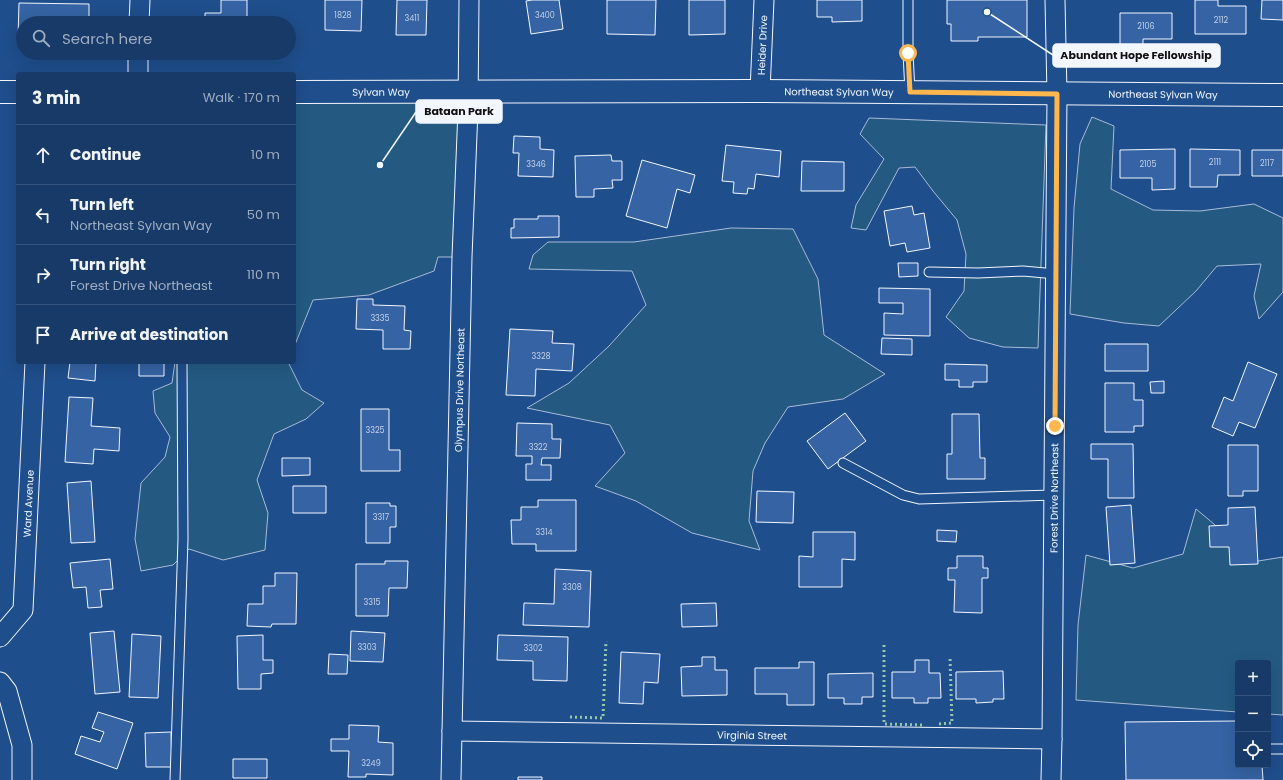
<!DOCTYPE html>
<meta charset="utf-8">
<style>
:root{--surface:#173a69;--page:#20416f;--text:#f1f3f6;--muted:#9eadc0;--line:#36547d}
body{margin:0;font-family:Poppins,sans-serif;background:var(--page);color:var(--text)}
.controls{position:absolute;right:12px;bottom:12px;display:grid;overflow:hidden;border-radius:4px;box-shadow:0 4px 16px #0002}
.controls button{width:36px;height:36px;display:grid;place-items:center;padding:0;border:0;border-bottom:1px solid var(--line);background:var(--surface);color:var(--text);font:20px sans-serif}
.stop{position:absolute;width:12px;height:12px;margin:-9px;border:3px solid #ffb74d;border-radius:50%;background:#fff}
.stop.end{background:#ffb74d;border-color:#fff;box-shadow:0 1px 4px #0008}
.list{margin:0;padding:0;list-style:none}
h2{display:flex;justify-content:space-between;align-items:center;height:52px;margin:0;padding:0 16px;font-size:17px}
h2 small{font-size:13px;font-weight:400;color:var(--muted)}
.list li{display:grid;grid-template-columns:26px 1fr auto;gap:12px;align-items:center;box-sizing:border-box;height:60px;padding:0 16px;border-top:1px solid var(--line)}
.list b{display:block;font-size:15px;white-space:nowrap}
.list p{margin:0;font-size:13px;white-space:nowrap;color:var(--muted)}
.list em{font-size:13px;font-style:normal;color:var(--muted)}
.icon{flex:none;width:22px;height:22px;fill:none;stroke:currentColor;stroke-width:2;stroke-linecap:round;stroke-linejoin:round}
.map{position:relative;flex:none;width:1283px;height:780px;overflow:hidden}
.search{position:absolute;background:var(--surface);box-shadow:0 4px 16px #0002;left:16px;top:16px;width:280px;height:44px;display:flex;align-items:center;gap:10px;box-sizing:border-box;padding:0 14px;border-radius:22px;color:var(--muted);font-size:15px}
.panel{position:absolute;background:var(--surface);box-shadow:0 4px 16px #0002;left:16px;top:72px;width:280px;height:292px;border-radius:4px}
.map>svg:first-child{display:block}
</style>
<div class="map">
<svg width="1283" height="780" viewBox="0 0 1283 780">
<rect width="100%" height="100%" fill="#1f4e8c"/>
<path fill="#245a82" stroke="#a8bbd7" d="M467,91L462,257H438L434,271L369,295L313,300L294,347V92Z
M1092,117L1114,126L1111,189L1153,210L1200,211L1254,204L1283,218V292L1259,319L1254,296L1261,264L1217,266L1196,291L1159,326L1124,323L1070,314L1074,208L1080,144Z
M869,118L1046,125L1038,348L1003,347L969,338L946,317L964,291L966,254L957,220L933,191L915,167L899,168L866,230L851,228L856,205L884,159L860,134Z
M731,228L793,229L818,279L824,335L885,374L843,399L788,407L765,443L753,471L749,521L760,550L692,533L636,501L595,486L625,453L610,425L527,408L569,383L609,346L646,305L632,271L529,269L533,255L548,242H634Z
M175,362H288L302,390L324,403L306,419L274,434L257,480L268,513L265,550L223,560L189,549L173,565L141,571L135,539L141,483L165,457L170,437L155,413L153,391L172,383Z
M1196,509L1214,524L1246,563L1283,557V715L1268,714V663H1238V712L1076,700L1078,625L1086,555L1133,568L1183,554Z"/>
<path fill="#3563a3" stroke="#f2f6ff" d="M221,0H247V23H205V13H221Z
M325,0H362L361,31L325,30Z
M397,0H427L426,35H396Z
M532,0H559L563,29L531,34L526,1Z
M607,0H656L655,35L607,34Z
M689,0H725V34L689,35Z
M817,0H862V21L832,22V17H817Z
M947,0H1027V37H978V41H951V24H947Z
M1195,0H1218V6H1246V34H1195Z
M1262,0H1283V20L1261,19Z
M19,3L89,4V23H23V37H18Z
M1120,13H1172V39H1143V45L1120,46Z
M514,136L540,137V149L554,150L553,177L518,176L519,153H513Z
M726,145L781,151L779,177L756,174L754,189L748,188L747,194L733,193L734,182L722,181Z
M1175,149V189L1152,190V178H1120V150Z
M1190,149L1240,150V175H1218L1217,187H1190Z
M1252,150H1283V176H1252Z
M611,155L612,161H622V180H612L613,188L594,189V197H576L575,156Z
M642,160L695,175L690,193L677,189L667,228L626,216Z
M802,161L844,162V191H801Z
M912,206L914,215L924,213L930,248L907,252L905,243L890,246L884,211Z
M538,216H559V237L511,238V228H514V219H538Z
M898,263H918V276L899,277Z
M879,288L930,289V336L884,335V313L903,314V303H879Z
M357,299H373V305L405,306L404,330L411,331L410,349H383V330L356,329Z
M510,329L553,331L552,343L574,344L572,371L536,369L535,396L506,395Z
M882,338L912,339V355L881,354Z
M1105,344H1148V371H1105Z
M70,362H96L95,381L68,378Z
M139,362H164V376H139Z
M1248,362L1277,374L1255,428L1239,422L1233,436L1212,427L1224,397L1233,401Z
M945,364L987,365V382H973V387H959V380H945Z
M1164,381V393H1151L1150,382Z
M1105,383H1134V400H1143V426H1134V432H1105Z
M69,397L93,398L91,426L120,428L119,451L94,449L93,464L65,462Z
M361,409H389V450H400V471H361Z
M845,413L866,441L828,469L807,441Z
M952,414H979L980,458H985V479H947V454H952Z
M517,423L552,424V439H561L560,458H542L541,465H551V480H526V464H532V456H516Z
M1091,444H1133L1134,498H1108V459H1091Z
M1228,445H1258V491H1243V496H1228Z
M282,458H310V475L282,476Z
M91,481L95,542L71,543L67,483Z
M293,486H326V513H293Z
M757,491L794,492L793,523L756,522Z
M538,500H576V551H536V544H512L511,520H521V507H538Z
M366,503H390V506H396V527H390V543H366Z
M1131,505L1135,563L1110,565L1106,507Z
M1255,507L1258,564L1230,565L1229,547H1210L1209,526L1228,525V508Z
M937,530L957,531L956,542L937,541Z
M813,532H855V560L842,559V587H799V556L813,557Z
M957,556H983V568H988V578H982V613L954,612L955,580H948V568H957Z
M110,559L113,589L100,590L102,607L88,608L86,587L73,588L70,563Z
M385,561H408L407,588H389L388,616H356V564H385Z
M555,569L591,571L589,627L523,625L524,603L554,604Z
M275,573H297L296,624H272L271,627L247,626L248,604H263V586H275Z
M716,603L717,626L682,627L681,604Z
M114,631L120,692L95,694L90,633Z
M351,631L385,633L383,662L350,661Z
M132,634L161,636L158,698L129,697Z
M263,635V660H273V673L261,674V689H238L237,636Z
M498,635L568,637L567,681L533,680V661L497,660Z
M621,652L660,654L658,683L644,682L643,704L619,703Z
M329,654L348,655L347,674H328Z
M702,657H715V670H727V695L682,696L681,667L702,666Z
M915,660H929V673H940L941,698H928V703H914V698H892V672H915Z
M799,662H814V705H787V694H755V668H799Z
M1003,671L1004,699H993V702L976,703V699H956V672Z
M873,673V697H862V704H844V698H828V674Z
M98,712L133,723L117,769L75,754L81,736L100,742L104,732L92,728Z
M1238,721V765H1262L1263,780H1126L1125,722Z
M349,725L379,726L378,742L393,743V775L366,774V777H348L349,751H331V739H349Z
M171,732L172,767H146L145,733Z
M233,759H267V778H233Z
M518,777H542V780H518Z"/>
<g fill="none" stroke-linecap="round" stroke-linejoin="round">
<g stroke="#f2f6ff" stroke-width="11">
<path id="service" d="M908,0V53L910,92
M929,272L978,273L1023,271L1056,274
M843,463L903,495L919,499L1054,495
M1269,749H1283
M175,780L183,539L182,362"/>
</g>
<g stroke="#f2f6ff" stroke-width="21">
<g id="minor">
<path d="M139,23L140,0"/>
<path d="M138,74V53"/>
<path id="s1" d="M760,91L764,0"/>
<path id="s2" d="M0,637L23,610L35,362"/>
<path d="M0,682L7,691L22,745V780"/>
<path id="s3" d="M452,731L1052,739"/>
<path id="s4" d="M451,780L462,257L468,110L469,0"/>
<path id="s5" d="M1051,780L1052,739L1057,94L1055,0"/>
</g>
</g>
<g stroke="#f2f6ff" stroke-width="24">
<g id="secondary">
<path d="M0,92H18"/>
<path id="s6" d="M294,92L760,91L1283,95"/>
</g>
</g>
<use href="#service" stroke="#1f4e8c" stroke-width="9"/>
<use href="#minor" stroke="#1f4e8c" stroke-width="19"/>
<use href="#secondary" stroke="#1f4e8c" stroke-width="22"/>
<path stroke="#97c8a6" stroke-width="3" stroke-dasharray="2 3" stroke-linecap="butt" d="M884,645V724L924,725
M570,717L603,718L606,641
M939,724L952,723L950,657"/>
</g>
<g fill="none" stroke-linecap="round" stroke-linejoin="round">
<path stroke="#ffb74d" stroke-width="5" d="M908,53L910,92L1057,94L1055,426"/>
</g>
<g text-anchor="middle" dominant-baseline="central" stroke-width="3" stroke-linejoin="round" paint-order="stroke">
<g font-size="8" fill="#c3d1e8">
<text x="343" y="15">1828</text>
<text x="545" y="15">3400</text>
<text x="412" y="18">3411</text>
<text x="1221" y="20">2112</text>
<text x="1146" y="26">2106</text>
<text x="1215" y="162">2111</text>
<text x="1267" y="163">2117</text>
<text x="536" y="164">3346</text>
<text x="1148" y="164">2105</text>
<text x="380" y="318">3335</text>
<text x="541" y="356">3328</text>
<text x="375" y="430">3325</text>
<text x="538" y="447">3322</text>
<text x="381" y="517">3317</text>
<text x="544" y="532">3314</text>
<text x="572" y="587">3308</text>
<text x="372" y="602">3315</text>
<text x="367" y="647">3303</text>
<text x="533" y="648">3302</text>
<text x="371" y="763">3249</text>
</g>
<g font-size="10" fill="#f2f6ff" stroke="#1f4e8c">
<text stroke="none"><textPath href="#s1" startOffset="46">Heider Drive</textPath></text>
<text stroke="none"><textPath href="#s6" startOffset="545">Northeast Sylvan Way</textPath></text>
<text stroke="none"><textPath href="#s6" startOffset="87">Sylvan Way</textPath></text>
<text stroke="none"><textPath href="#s6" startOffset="869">Northeast Sylvan Way</textPath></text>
<text stroke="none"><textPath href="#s4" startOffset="390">Olympus Drive Northeast</textPath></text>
<text stroke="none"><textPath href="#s5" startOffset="282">Forest Drive Northeast</textPath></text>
<text stroke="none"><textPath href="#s2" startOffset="142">Ward Avenue</textPath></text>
<text stroke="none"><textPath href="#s3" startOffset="300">Virginia Street</textPath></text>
</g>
</g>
<path fill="none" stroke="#f2f6ff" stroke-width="1.5" d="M987 12L1053 55M380 165L416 112"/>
<g fill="#f2f6ff" stroke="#1f4e8c" stroke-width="1.5">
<circle cx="987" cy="12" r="4"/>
<circle cx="380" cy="165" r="4"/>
</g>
<g fill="#f2f6ff" stroke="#f2f6ff" stroke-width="1.5">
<rect x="1053" y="44" width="167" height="23" rx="4"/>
<rect x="416" y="100" width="86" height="23" rx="4"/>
</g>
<g font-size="11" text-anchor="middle" font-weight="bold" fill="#111">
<text x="1136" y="59">Abundant Hope Fellowship</text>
<text x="459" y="115">Bataan Park</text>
</g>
</svg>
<div class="controls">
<button>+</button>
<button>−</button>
<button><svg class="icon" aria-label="locate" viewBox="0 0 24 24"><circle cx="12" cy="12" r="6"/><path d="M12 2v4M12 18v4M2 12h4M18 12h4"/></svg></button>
</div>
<div class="stop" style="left:908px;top:53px"></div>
<div class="stop end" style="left:1055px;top:426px"></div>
<div class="search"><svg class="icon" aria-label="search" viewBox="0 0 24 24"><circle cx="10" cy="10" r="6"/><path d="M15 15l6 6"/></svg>Search here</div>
<section class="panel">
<h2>3 min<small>Walk · 170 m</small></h2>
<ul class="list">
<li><svg class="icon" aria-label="ahead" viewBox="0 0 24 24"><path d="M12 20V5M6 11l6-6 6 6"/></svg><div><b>Continue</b></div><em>10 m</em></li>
<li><svg class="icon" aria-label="left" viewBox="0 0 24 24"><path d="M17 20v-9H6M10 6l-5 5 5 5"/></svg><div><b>Turn left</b><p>Northeast Sylvan Way</p></div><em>50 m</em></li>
<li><svg class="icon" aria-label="right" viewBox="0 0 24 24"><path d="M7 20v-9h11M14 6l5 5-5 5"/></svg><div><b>Turn right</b><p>Forest Drive Northeast</p></div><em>110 m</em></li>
<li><svg class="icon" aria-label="arrive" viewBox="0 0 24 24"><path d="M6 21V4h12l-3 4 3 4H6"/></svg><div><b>Arrive at destination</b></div></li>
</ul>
</section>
</div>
